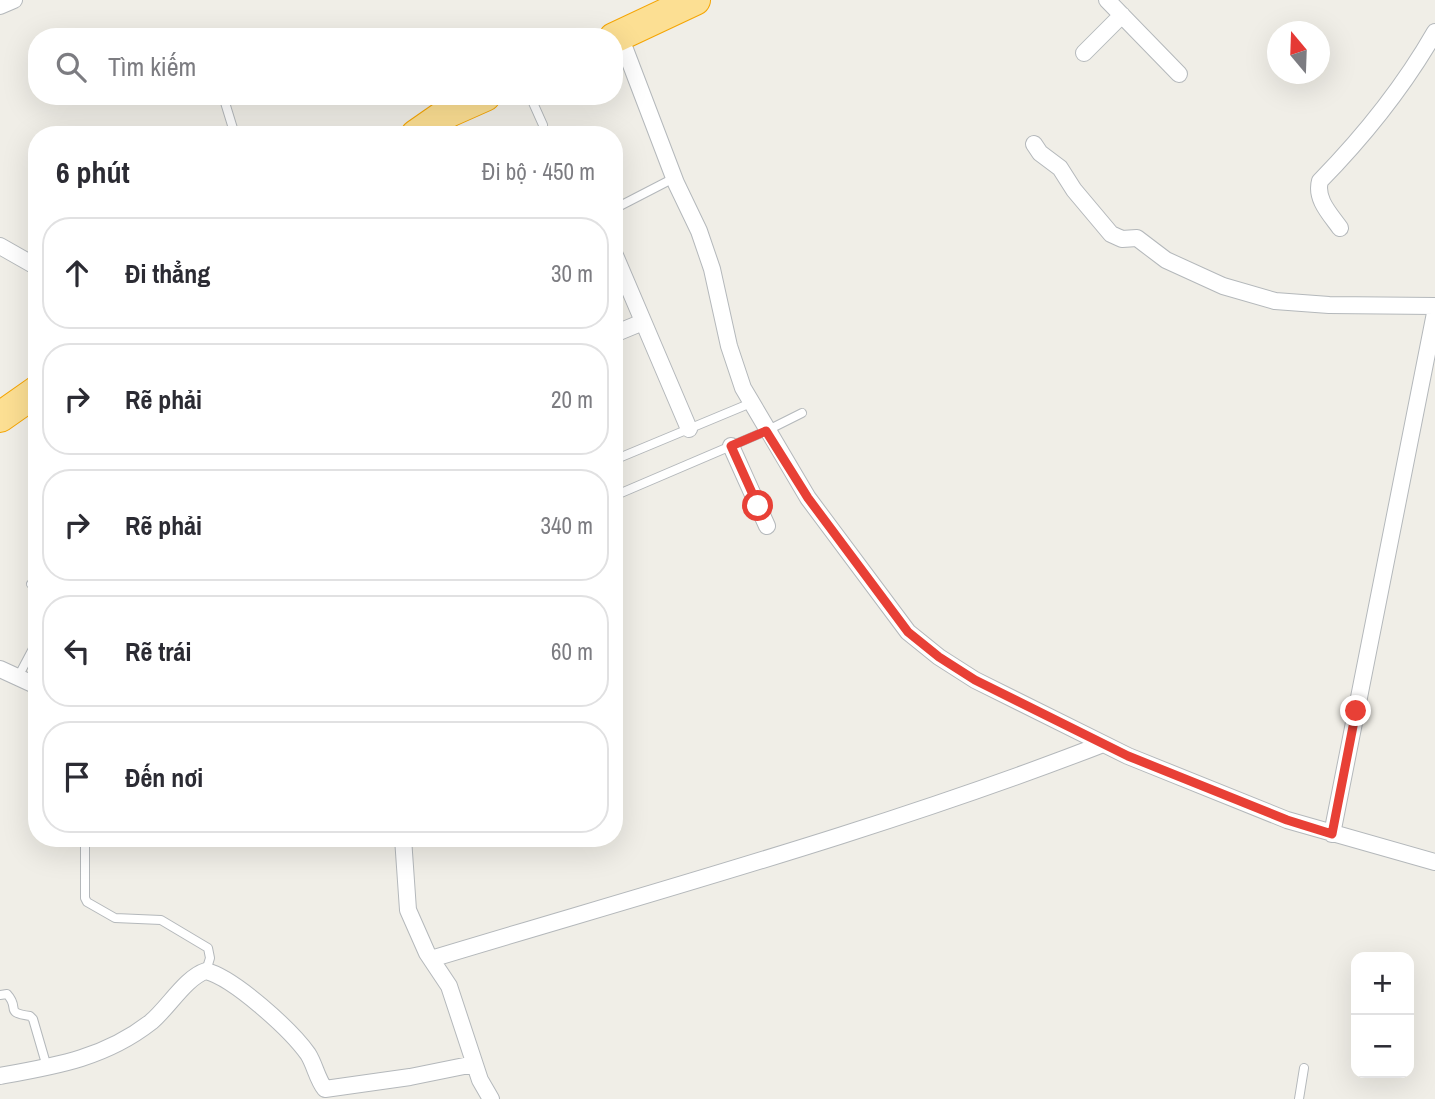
<!DOCTYPE html>
<html lang="vi">
<meta charset="utf-8">
<style>
:root{--surface:#fff;--page:#f2f2f3;--text:#2b2b33;--muted:#7c7c81;--line:#e1e1e2}
body{margin:0;font-family:"Archivo Narrow",sans-serif;background:var(--page);color:var(--text)}
.controls{position:absolute;right:21px;bottom:21px;display:grid;overflow:hidden;border-radius:14px;box-shadow:0 7px 28px #0002}
.controls button{width:63px;height:63px;display:grid;place-items:center;padding:0;border:0;border-bottom:2px solid var(--line);background:var(--surface);color:var(--text);font:35px sans-serif}
.compass{position:absolute;left:1267px;top:21px;width:63px;height:63px;border-radius:50%;background:var(--surface);box-shadow:0 7px 28px #0002;rotate:341deg}
.stop{position:absolute;width:21px;height:21px;margin:-16px;border:5px solid #e84036;border-radius:50%;background:#fff}
.stop.end{background:#e84036;border-color:#fff;box-shadow:0 2px 7px #0008}
.list{margin:0;padding:0;list-style:none}
h2{display:flex;justify-content:space-between;align-items:center;height:91px;margin:0;padding:0 28px;font-size:30px}
h2 small{font-size:23px;font-weight:400;color:var(--muted)}
.list li{display:grid;grid-template-columns:46px 1fr auto;gap:21px;align-items:center;box-sizing:border-box;height:112px;margin:0 14px 14px;padding:0 14px;border:2px solid var(--line);border-radius:28px}
.list b{display:block;font-size:26px;white-space:nowrap}
.list em{font-size:23px;font-style:normal;color:var(--muted)}
.icon{flex:none;width:38px;height:38px;fill:none;stroke:currentColor;stroke-width:2;stroke-linecap:round;stroke-linejoin:round}
.map{position:relative;flex:none;width:1435px;height:1099px;overflow:hidden}
.search{position:absolute;background:var(--surface);box-shadow:0 7px 28px #0002;left:28px;top:28px;width:595px;height:77px;display:flex;align-items:center;gap:18px;box-sizing:border-box;padding:0 24px;border-radius:28px;color:var(--muted);font-size:26px}
.panel{position:absolute;background:var(--surface);box-shadow:0 7px 28px #0002;left:28px;top:126px;width:595px;height:721px;border-radius:28px}
.map>svg:first-child{display:block}
</style>
<div class="map">
<svg width="1435" height="1099" viewBox="0 0 1435 1099">
<rect width="100%" height="100%" fill="#f0eee7"/>
<g fill="none" stroke-linecap="round" stroke-linejoin="round">
<g stroke="#b4b8bb" stroke-width="10">
<path id="lane" d="M223,96L235,135
M530,96L543,125
M614,209L674,178
M614,460L751,403
M614,496L766,431L802,413
M31,584L37,587
M18,677L37,641
M85,838V898L87,902L115,918L161,920L208,948L210,958L206,971
M0,995L7,994C21,1009 3,1012 30,1016L33,1019L47,1067
M1299,1099L1304,1068"/>
</g>
<g stroke="#b4b8bb" stroke-width="18">
<path id="street" d="M1107,0L1179,74
M0,6L14,0
M620,36L676,183L699,231L712,269L729,346L743,388L808,498L908,632L939,657L975,680L1128,756L1287,820L1435,862
M1084,53L1122,15
M1034,144L1040,153L1060,168L1074,190L1111,234L1122,239L1137,238L1166,260L1223,286L1275,301L1329,305L1435,306
M1340,228C1330,214 1315,199 1320,181C1364,136 1404,86 1435,32
M0,246L37,267
M614,253L689,429
M614,334L643,322
M731,446L767,526
M0,669L37,686
M1332,834L1435,313
M403,838L408,910L427,953L449,986L480,1080L491,1099
M431,959C656,891 884,829 1103,744
M0,1076C56,1066 105,1058 151,1022C168,1008 186,977 206,971C234,978 291,1030 308,1054C315,1065 317,1079 325,1089L410,1077L474,1064"/>
</g>
<g stroke="#f5a503" stroke-width="32">
<path id="highway" d="M614,38L695,0
M416,135L449,112L485,96
M0,417L37,391"/>
</g>
<use href="#lane" stroke="#fff" stroke-width="8"/>
<use href="#street" stroke="#fff" stroke-width="16"/>
<use href="#highway" stroke="#fcdf93" stroke-width="30"/>
</g>
<g fill="none" stroke-linecap="round" stroke-linejoin="round">
<path stroke="#e84036" stroke-width="9" d="M758,506L731,446L766,431L808,498L908,632L939,657L975,680L1128,756L1287,820L1332,834L1356,711"/>
</g>
</svg>
<div class="controls">
<button>+</button>
<button>−</button>
</div>
<svg class="compass" viewBox="-18 -18 36 36"><path d="M0-13l5 13h-10z" fill="#e53935"/><path d="M0 13l5-13h-10z" fill="#7c7c81"/></svg>
<div class="stop" style="left:758px;top:506px"></div>
<div class="stop end" style="left:1356px;top:711px"></div>
<div class="search"><svg class="icon" aria-label="search" viewBox="0 0 24 24"><circle cx="10" cy="10" r="6"/><path d="M15 15l6 6"/></svg>Tìm kiếm</div>
<section class="panel">
<h2>6 phút<small>Đi bộ · 450 m</small></h2>
<ul class="list">
<li><svg class="icon" aria-label="ahead" viewBox="0 0 24 24"><path d="M12 20V5M6 11l6-6 6 6"/></svg><div><b>Đi thẳng</b></div><em>30 m</em></li>
<li><svg class="icon" aria-label="right" viewBox="0 0 24 24"><path d="M7 20v-9h11M14 6l5 5-5 5"/></svg><div><b>Rẽ phải</b></div><em>20 m</em></li>
<li><svg class="icon" aria-label="right" viewBox="0 0 24 24"><path d="M7 20v-9h11M14 6l5 5-5 5"/></svg><div><b>Rẽ phải</b></div><em>340 m</em></li>
<li><svg class="icon" aria-label="left" viewBox="0 0 24 24"><path d="M17 20v-9H6M10 6l-5 5 5 5"/></svg><div><b>Rẽ trái</b></div><em>60 m</em></li>
<li><svg class="icon" aria-label="arrive" viewBox="0 0 24 24"><path d="M6 21V4h12l-3 4 3 4H6"/></svg><div><b>Đến nơi</b></div></li>
</ul>
</section>
</div>
